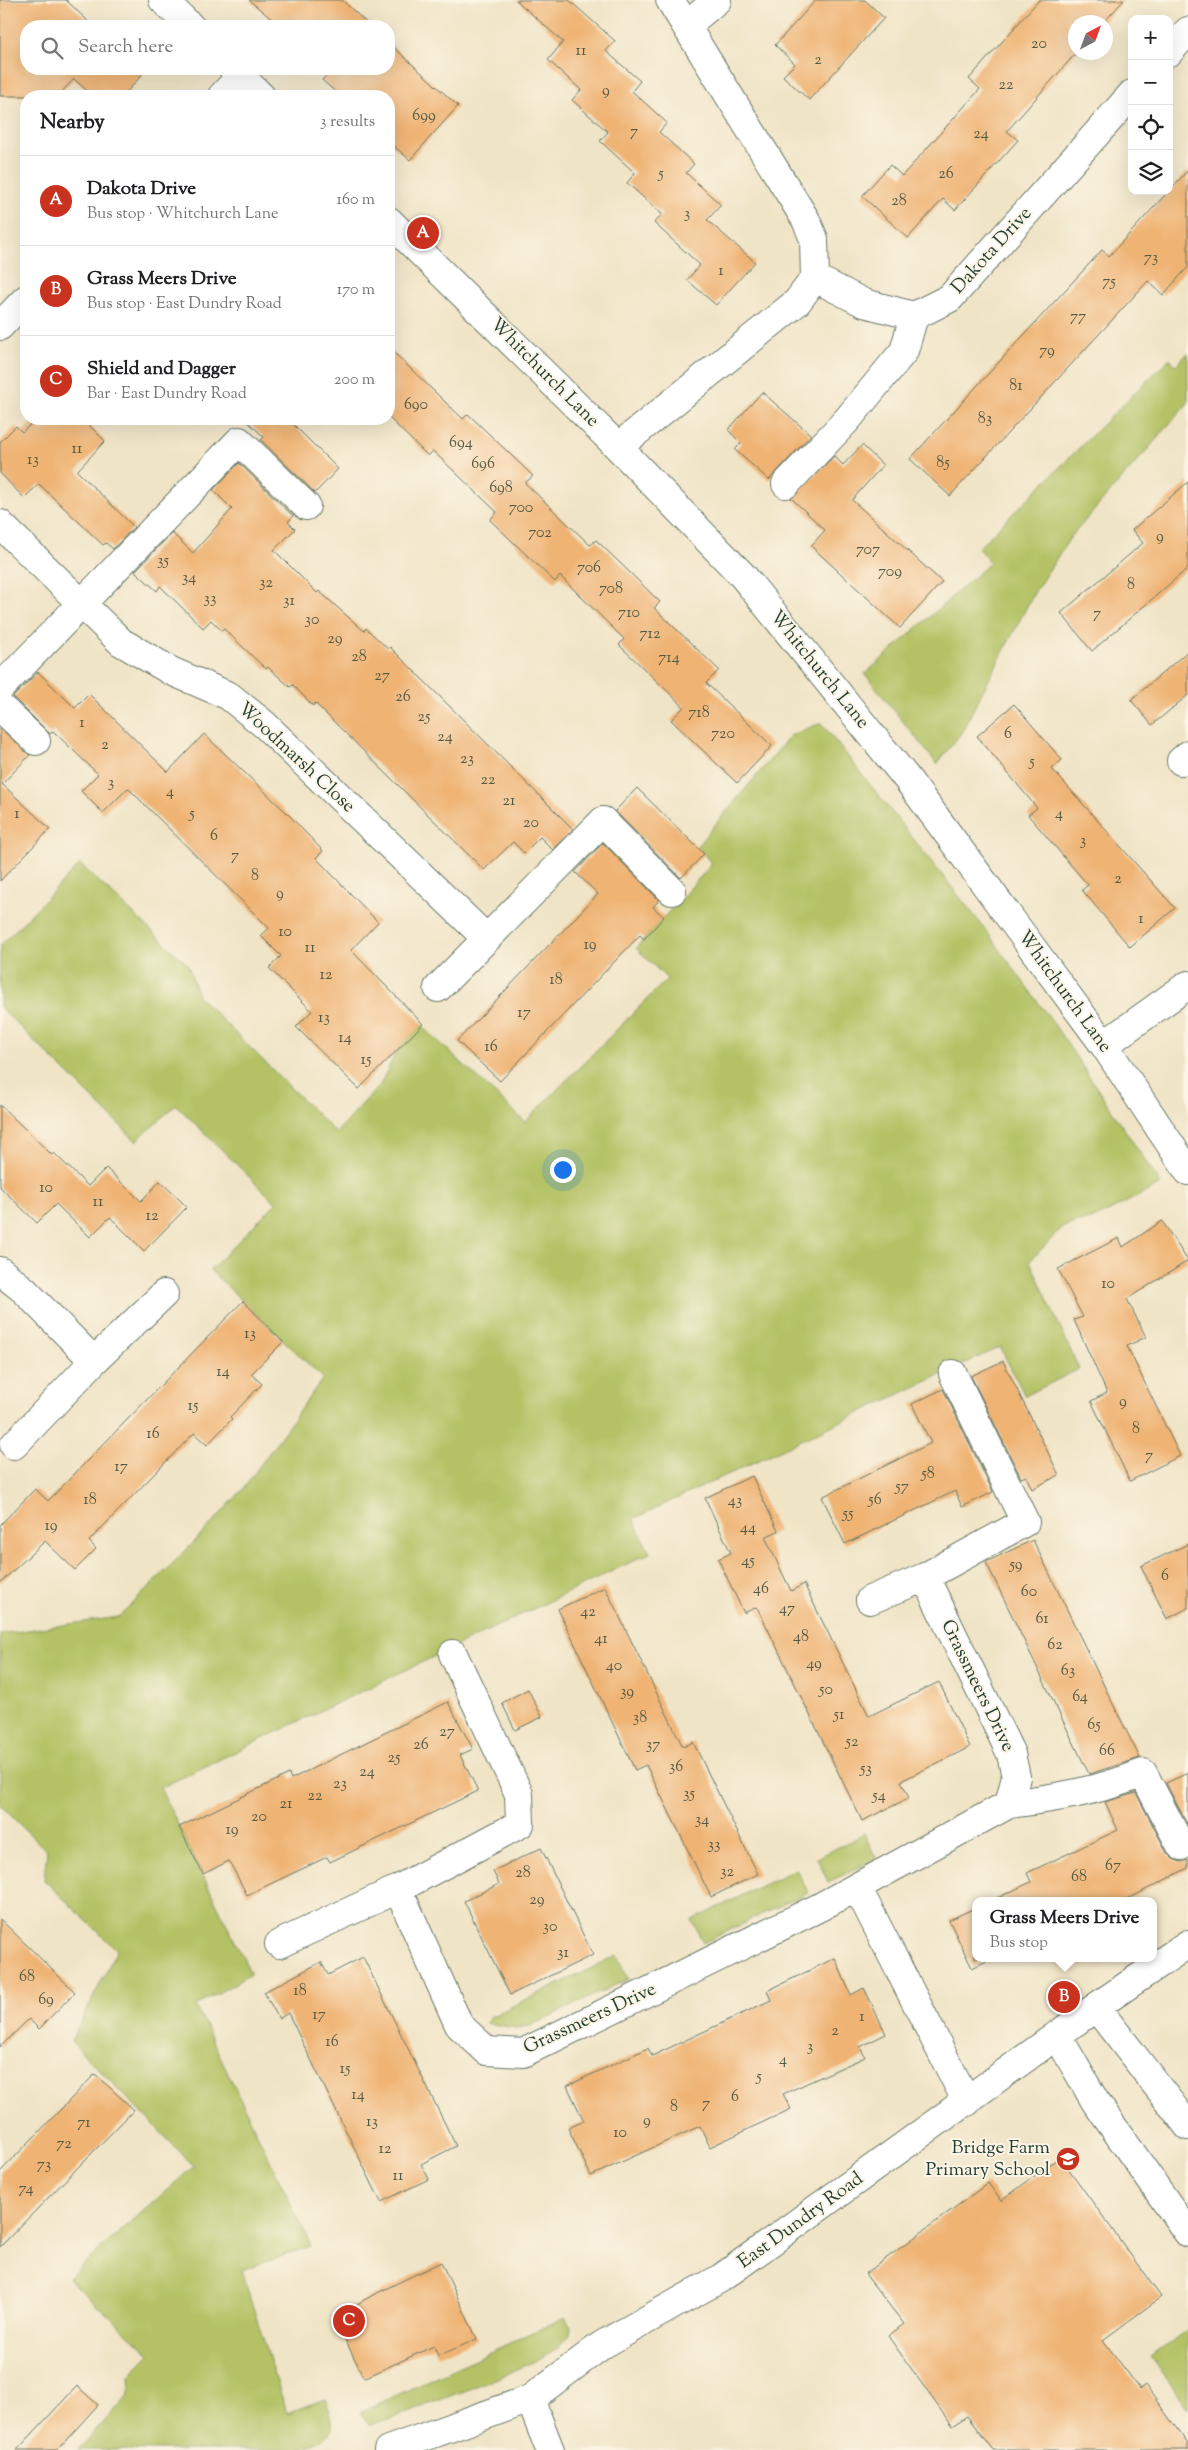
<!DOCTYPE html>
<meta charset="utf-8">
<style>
:root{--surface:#fff;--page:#f2f2f2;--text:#202124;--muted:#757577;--line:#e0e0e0;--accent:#c8321e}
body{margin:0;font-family:"Sorts Mill Goudy",serif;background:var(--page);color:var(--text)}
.controls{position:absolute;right:15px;top:15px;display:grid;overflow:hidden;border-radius:10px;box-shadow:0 5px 20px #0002}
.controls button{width:45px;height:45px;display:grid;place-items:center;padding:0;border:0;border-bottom:1px solid var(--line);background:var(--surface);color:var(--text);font:25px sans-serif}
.compass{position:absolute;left:1068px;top:15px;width:45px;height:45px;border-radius:50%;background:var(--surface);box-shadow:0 5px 20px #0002;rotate:41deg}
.you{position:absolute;left:562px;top:1169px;width:18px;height:18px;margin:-12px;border:4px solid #fff;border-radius:50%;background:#1a73e8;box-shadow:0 0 0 8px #1a73e833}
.badge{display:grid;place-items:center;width:32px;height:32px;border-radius:50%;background:var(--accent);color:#fff;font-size:16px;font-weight:700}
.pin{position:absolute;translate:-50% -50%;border:2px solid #fff;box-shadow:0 1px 5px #0006}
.popup{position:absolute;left:972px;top:1897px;width:185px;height:65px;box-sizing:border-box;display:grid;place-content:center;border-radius:10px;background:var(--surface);filter:drop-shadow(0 1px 4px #0005);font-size:16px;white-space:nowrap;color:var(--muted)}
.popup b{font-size:19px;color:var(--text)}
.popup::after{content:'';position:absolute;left:50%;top:100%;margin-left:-10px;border:10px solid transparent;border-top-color:var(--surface)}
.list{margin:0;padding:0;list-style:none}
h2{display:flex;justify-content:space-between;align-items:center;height:65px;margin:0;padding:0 20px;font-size:21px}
h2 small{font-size:16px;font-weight:400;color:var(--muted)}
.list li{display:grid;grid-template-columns:32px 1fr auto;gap:15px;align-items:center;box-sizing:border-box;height:90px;padding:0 20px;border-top:1px solid var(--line)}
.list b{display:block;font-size:19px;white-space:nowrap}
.list p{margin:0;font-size:16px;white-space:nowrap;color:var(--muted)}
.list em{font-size:16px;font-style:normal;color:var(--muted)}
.icon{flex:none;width:28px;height:28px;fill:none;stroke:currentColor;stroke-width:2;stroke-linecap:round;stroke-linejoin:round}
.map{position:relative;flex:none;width:1188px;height:2450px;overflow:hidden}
.search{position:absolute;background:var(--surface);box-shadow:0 5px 20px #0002;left:20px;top:20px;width:375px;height:55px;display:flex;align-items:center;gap:12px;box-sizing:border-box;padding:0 18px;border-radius:20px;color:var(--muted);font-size:19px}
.panel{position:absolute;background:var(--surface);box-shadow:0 5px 20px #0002;left:20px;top:90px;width:375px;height:335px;border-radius:20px}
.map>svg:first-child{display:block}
</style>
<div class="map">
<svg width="1188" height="2450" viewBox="0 0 1188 2450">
<rect width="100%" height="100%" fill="#fcf5e5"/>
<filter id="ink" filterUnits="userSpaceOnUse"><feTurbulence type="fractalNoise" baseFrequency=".02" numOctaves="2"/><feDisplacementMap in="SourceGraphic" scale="10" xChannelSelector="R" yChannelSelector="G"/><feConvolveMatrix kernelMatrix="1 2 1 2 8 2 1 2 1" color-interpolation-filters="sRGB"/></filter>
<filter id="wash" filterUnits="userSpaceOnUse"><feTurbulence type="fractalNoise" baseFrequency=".0096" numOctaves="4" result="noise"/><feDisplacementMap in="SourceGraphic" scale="20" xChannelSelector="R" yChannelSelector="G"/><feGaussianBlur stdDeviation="1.12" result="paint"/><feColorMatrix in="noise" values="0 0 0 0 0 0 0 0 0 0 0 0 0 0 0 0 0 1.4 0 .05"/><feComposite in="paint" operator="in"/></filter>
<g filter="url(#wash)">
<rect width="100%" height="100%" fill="#f0e4c6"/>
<path fill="#b4c265" stroke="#6a804c" d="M1188,353V403L1070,538L1034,593L961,733L937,764L865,674L990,563L978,548L1169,359L1176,365Z
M821,723L985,929L1058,1030L1161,1184L1100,1216L1063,1227L1030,1261L1079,1369L1025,1396L1000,1347L633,1519L650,1553L160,1788L251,1974L196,2006L311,2246L241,2270L287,2413L325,2399C341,2435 330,2438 297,2450H78L130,2394L129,2375L150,2354L68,2278L194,2166L71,2041L117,1950L44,1880L47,1851L0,1805V1634L119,1617L208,1528L243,1489L323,1378L210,1270L276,1203L176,1105L136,1141L0,1007V946L80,864L188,965L198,996L336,1133L380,1085L396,1052L421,1025L525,1122L667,979L636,948L712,864L697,846L791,735Z
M864,1834L877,1859L828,1882L817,1858Z
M796,1869L808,1892L703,1943L692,1920Z
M617,1956L628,1979L530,2026L516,2028L486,2023L490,2017Z
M566,2317L571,2326L570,2334L553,2352L505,2375L385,2421L369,2425L360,2412Z
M1188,2329V2409L1151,2357Z"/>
<g id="blocks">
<path fill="#efb373" d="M0,0H66L93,26H26V69H136L142,75L123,96H93L74,79L58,96H0Z
M249,0H342L370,26H280Z
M516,0H569L615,41L606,51L640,81L632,91L667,123L659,132L694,164L686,173L721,205L707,220L755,262L716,305L687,280L700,265L654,223L662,214L627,183L635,173L600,141L608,132L572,100L581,90L548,60L563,42Z
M816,0H865L884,18L809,100L783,76L795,64L775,45Z
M1039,0H1124L1104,22H1076L1077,52L1007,131L1018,140L955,210L943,199L908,238L862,196L890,165L902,176L980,89L969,79Z
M389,43L458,106L410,160L389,142V96H340L322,80L327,75L321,69H389Z
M1188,170V267L1163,295L1148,281L950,496L910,459L1102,250L1109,256Z
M389,348L463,419L468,414L533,476L525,483L590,545L596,540L617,560L660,602L654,608L719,670L706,683L772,746L737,783L671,720L684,707L619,645L624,639L560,576L555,582L490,520L497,512L433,451L428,456L389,418Z
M762,392L811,435L769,480L735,450L741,443L728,430Z
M37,419H83L105,441L77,471L134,527L113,549L106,543L103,545L39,484L24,498L0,473V442L16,426L22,432Z
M245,419H288L338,469L315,493L261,440L264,437Z
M862,445L883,465L852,500L942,582L900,628L811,546L825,530L791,498L834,456L843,465Z
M239,463L293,516L288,522L295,529L274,550L317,593L319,591L364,631L366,628L388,649L390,647L573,829L553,850L540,837L524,853L513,842L484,870L315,703L313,706L293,685L290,687L268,667L266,669L224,629L222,631L211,620L203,628L160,586L157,591L135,571L172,533L193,553L232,509L213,490Z
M1188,482V568L1092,651L1061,613L1143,543L1132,530Z
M1188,651V695L1152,725L1131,700Z
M38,672L75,708L89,694L168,772L204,734L287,813L323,851L316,858L378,922L351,950L423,1024L359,1089L296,1027L312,1011L269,968L281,956L261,936L269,928L128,788L103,813L81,791L98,774L53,731L50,734L13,697Z
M1014,704L1062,760L1052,769L1175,908L1130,947L1082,890L1088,885L1028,815L1037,808L977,736Z
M0,728L30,755L2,784L50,829L0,881Z
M637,788L704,854L681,878L615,811Z
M603,843L659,900L653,907L664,917L644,939L640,935L500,1081L457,1041L598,894L575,872Z
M0,1105L52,1155L54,1153L88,1186L106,1168L141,1201L160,1181L187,1207L144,1251L110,1217L90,1237L56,1204L37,1223L0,1187Z
M1162,1221L1188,1261L1127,1299L1146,1337L1127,1346L1180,1456L1130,1481L1091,1401L1107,1393L1074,1320L1083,1317L1058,1269L1119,1238L1123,1247Z
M243,1301L283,1342L251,1374L262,1384L230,1417L232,1419L207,1445L194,1433L89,1541L96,1549L75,1570L45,1541L0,1583V1525L35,1489L48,1501Z
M1003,1361L1059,1475L1032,1489L1026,1476L1021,1478L971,1376Z
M943,1389L993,1492L962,1507L955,1491L845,1544L822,1497L931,1443L912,1404Z
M752,1476L778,1531L765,1537L791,1591L804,1584L869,1716L939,1682L970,1747L901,1781L909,1798L862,1821L757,1607L744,1613L718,1559L731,1553L705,1498Z
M1033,1540L1111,1700L1140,1758L1089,1774L1063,1721L986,1562Z
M1188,1544V1608L1167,1619L1141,1566Z
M605,1587L683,1747L693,1742L758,1874L711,1897L646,1765L635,1770L558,1609Z
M528,1689L542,1717L515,1730L502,1703Z
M448,1702L473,1749L460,1755L478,1791L330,1862L327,1857L247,1895L229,1861L203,1874L179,1827L289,1774L291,1779Z
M1188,1773V1826L1166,1783Z
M1136,1793L1167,1853L1173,1859L1181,1862L1188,1860V1868L1124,1901H991L1031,1882L1027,1873L1118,1830L1105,1802Z
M541,1848L593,1955L510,1995L464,1901L499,1884L493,1871Z
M975,1908V1958H993L972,1968L949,1920Z
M0,1919L75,1992L39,2029L29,2019L0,2047Z
M363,1957L456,2146L421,2164L429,2179L381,2202L288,2013L279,2019L264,1992L321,1962L328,1975Z
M835,1958L851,1995L864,1988L886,2034L860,2047L865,2057L783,2094L791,2109L710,2147L700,2126L591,2176L568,2128L584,2121L567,2086L648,2048L652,2056L771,2000L767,1991Z
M95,2074L134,2110L0,2247V2172Z
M1060,2157L1161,2297L1103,2340L1140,2389L1145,2385L1188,2444V2450H993L967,2416L952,2426L888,2336L904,2324L865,2274L988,2183L1001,2201Z
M441,2262L477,2339L438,2356L434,2346L364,2378L334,2317L373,2295Z
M77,2386L98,2405L57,2450H17Z"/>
</g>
</g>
<g filter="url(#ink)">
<use href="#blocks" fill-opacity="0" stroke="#687767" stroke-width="1"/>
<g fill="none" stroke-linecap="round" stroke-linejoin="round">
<g stroke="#687767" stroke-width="30">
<path id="minor" d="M163,0L190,26
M686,26L717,0
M1169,52L1188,31
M233,69L261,96
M222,96L241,76
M389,221L618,447L743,576L908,780L1104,1045L1188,1171
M815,278L864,303L914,316L950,298L1132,94
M0,326L26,299
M618,447L797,302L815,278L814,239L806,220L670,0
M786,484L847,420L904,351L914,316
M0,524L121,642L171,671L229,696L265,725L486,938
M0,688L239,441L306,506
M0,707L36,741
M1181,761L1188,755
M438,988L603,821L672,891
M1104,1045L1188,985
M0,1271L24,1290L94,1361
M14,1445L94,1361L164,1294
M870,1600L925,1577
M1009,1804C1056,1798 1099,1791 1143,1773L1181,1846
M857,1887L967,2102
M398,1889L459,2025L487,2051L523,2053L820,1907L1009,1804L1016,1777L1011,1754L925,1577L1025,1522L953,1374
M279,1944L398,1889L520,1824L519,1794L453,1654
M1096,2007L1188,2126
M1057,2035L1095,2101L1188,2233
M530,2399L550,2450
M388,2450L530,2399L602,2345L721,2278L1096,2007L1188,1944"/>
</g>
<use href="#minor" stroke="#fff" stroke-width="28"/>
</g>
</g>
<defs>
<g id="school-disc" transform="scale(1.25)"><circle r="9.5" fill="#c8321e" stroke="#fcf5e5"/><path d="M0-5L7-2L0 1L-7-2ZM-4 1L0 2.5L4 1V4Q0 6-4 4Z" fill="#fff"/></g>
</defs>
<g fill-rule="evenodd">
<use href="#school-disc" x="1068" y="2159"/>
</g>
<g text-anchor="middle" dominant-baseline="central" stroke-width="4" stroke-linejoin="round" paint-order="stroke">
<g font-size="16" fill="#535a44">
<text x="1039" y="44">20</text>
<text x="581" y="51">11</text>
<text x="818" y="60">2</text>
<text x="1006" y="85">22</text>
<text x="606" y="91">9</text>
<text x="424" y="116">699</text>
<text x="634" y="132">7</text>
<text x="981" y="134">24</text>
<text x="661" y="174">5</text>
<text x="946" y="174">26</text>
<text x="899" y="201">28</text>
<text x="687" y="214">3</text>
<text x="1151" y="258">73</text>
<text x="721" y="271">1</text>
<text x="1109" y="282">75</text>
<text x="1078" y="317">77</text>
<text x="1047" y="351">79</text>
<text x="1016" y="386">81</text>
<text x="416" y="405">690</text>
<text x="985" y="419">83</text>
<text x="461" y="443">694</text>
<text x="77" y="449">11</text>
<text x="33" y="460">13</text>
<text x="943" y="463">85</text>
<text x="483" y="464">696</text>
<text x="501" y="488">698</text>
<text x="521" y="508">700</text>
<text x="540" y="533">702</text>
<text x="1160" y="537">9</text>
<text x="868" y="550">707</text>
<text x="163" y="561">35</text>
<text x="589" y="568">706</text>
<text x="890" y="572">709</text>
<text x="189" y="578">34</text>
<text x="266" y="583">32</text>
<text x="1131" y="585">8</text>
<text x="611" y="589">708</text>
<text x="210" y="599">33</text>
<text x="289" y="601">31</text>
<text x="629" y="613">710</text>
<text x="1097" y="614">7</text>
<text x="312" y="620">30</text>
<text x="650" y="634">712</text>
<text x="335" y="639">29</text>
<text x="359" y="657">28</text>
<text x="669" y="658">714</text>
<text x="382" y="676">27</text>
<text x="403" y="697">26</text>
<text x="699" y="713">718</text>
<text x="424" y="717">25</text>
<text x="82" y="723">1</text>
<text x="723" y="734">720</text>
<text x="1008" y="734">6</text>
<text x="445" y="737">24</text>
<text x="105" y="745">2</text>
<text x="467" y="759">23</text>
<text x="1032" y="762">5</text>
<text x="488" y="780">22</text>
<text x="111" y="783">3</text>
<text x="170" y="792">4</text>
<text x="509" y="801">21</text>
<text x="17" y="814">1</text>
<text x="192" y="814">5</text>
<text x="1059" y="814">4</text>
<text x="531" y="823">20</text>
<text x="214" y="836">6</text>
<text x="1083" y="841">3</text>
<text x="235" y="856">7</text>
<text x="255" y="876">8</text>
<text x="1118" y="879">2</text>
<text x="280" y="894">9</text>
<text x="1141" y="919">1</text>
<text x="285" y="932">10</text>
<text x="590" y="945">19</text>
<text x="310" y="948">11</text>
<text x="326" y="975">12</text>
<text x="556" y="980">18</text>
<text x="524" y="1013">17</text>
<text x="324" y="1018">13</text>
<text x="345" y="1038">14</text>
<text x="491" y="1047">16</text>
<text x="366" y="1060">15</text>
<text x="46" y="1188">10</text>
<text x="98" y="1202">11</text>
<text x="152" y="1216">12</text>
<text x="1108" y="1284">10</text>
<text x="250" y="1334">13</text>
<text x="223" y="1372">14</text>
<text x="1123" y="1402">9</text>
<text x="193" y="1406">15</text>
<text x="1136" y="1429">8</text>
<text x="153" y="1434">16</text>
<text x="1149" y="1456">7</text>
<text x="121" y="1467">17</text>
<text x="928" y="1474">58</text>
<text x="902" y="1487">57</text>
<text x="90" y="1500">18</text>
<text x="875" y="1500">56</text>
<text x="735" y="1501">43</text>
<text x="848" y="1514">55</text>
<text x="51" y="1526">19</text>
<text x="748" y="1528">44</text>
<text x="748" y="1561">45</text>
<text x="1016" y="1565">59</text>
<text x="1165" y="1576">6</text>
<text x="761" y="1589">46</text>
<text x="1029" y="1592">60</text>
<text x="787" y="1609">47</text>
<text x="588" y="1612">42</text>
<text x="1042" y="1619">61</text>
<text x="801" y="1637">48</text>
<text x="601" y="1639">41</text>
<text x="1055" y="1645">62</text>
<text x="814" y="1664">49</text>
<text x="614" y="1666">40</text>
<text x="1068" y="1671">63</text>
<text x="826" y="1690">50</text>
<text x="627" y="1692">39</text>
<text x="1080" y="1697">64</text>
<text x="839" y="1715">51</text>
<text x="640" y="1718">38</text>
<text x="1094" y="1725">65</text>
<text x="447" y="1732">27</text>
<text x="852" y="1742">52</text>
<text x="421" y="1745">26</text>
<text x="653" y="1745">37</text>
<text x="1107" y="1751">66</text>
<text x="394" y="1758">25</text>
<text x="676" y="1767">36</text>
<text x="866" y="1769">53</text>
<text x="367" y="1772">24</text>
<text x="340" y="1784">23</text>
<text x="689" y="1794">35</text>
<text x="315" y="1796">22</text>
<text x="879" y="1796">54</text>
<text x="286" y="1804">21</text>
<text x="259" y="1817">20</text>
<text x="702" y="1820">34</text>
<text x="232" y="1830">19</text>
<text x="714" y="1845">33</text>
<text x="1113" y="1866">67</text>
<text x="727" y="1872">32</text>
<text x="523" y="1873">28</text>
<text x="1079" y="1877">68</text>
<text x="537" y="1900">29</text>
<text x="550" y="1927">30</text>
<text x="563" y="1953">31</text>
<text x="27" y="1977">68</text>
<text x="300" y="1991">18</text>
<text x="46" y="2000">69</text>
<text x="319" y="2015">17</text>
<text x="862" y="2017">1</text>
<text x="835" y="2031">2</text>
<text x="332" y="2042">16</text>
<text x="810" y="2047">3</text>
<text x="783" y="2060">4</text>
<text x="345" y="2069">15</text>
<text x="759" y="2077">5</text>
<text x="358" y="2095">14</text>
<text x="735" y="2097">6</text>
<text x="706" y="2104">7</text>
<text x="674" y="2107">8</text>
<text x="647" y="2121">9</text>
<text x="372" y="2122">13</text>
<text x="84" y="2123">71</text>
<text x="620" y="2133">10</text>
<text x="64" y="2144">72</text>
<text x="385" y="2149">12</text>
<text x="44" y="2165">73</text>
<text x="398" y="2176">11</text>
<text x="26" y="2189">74</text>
</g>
<g font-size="19" fill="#1f3d34" stroke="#fcf5e5">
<text transform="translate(992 251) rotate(-48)">Dakota Drive</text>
<text transform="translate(544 373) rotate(45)">Whitchurch Lane</text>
<text transform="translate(819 670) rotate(51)">Whitchurch Lane</text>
<text transform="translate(296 758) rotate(43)">Woodmarsh Close</text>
<text transform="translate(1064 992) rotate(54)">Whitchurch Lane</text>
<text transform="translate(977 1686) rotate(64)">Grassmeers Drive</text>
<text transform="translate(590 2019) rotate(-25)">Grassmeers Drive</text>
<text transform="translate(801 2221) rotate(-36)">East Dundry Road</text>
</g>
<g font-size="19" fill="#1f3d34" stroke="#fcf5e5" text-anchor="end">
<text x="1050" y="2148">Bridge Farm<tspan x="1050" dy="22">Primary School</tspan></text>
</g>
</g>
</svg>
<div class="controls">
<button>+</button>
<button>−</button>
<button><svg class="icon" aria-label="locate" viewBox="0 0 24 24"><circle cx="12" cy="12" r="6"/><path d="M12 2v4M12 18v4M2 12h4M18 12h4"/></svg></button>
<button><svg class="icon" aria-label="layers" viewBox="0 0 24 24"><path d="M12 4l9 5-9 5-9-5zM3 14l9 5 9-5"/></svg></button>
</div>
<svg class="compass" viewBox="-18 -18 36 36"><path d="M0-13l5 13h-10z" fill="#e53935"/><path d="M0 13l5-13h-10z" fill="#757577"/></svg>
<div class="you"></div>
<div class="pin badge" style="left:423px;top:233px">A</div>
<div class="pin badge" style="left:1064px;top:1997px">B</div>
<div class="popup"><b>Grass Meers Drive</b>Bus stop</div>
<div class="pin badge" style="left:349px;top:2321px">C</div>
<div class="search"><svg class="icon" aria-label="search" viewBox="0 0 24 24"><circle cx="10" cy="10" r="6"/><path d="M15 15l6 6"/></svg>Search here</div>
<section class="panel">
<h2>Nearby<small>3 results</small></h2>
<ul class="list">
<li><span class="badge">A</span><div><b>Dakota Drive</b><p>Bus stop · Whitchurch Lane</p></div><em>160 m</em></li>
<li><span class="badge">B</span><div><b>Grass Meers Drive</b><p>Bus stop · East Dundry Road</p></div><em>170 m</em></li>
<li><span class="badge">C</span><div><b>Shield and Dagger</b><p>Bar · East Dundry Road</p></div><em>200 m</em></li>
</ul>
</section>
</div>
